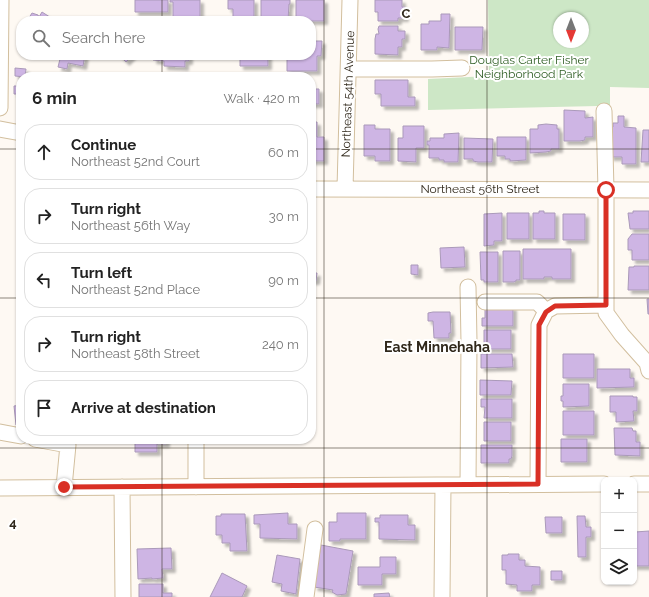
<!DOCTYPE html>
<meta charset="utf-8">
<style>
:root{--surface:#fff;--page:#f2f2f2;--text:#222;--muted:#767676;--line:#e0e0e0}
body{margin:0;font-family:Raleway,sans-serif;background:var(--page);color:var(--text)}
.controls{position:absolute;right:12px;bottom:12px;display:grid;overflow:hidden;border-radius:8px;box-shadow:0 1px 3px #0004}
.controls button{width:36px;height:36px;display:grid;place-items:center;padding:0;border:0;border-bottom:1px solid var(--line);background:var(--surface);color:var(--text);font:20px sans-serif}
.compass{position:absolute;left:553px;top:12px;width:36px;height:36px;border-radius:50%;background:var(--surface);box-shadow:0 1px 3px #0004;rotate:180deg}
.stop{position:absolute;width:12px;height:12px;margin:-9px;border:3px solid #d93025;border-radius:50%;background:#fff}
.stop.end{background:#d93025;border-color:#fff;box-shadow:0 1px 4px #0008}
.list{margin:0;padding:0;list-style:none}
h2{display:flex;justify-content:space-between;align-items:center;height:52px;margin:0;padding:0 16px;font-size:17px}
h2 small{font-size:13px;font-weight:400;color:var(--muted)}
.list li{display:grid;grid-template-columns:26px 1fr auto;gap:12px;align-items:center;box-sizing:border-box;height:56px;margin:0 8px 8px;padding:0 8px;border:1px solid var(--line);border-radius:16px}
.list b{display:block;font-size:15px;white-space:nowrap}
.list p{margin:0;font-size:13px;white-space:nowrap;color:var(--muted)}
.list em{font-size:13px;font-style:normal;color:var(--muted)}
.icon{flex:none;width:22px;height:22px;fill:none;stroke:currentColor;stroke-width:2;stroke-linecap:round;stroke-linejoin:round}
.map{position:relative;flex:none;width:649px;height:597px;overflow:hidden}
.search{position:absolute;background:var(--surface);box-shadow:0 1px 3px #0004;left:16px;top:16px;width:300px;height:44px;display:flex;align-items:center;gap:10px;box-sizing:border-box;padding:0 14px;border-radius:16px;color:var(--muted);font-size:15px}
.panel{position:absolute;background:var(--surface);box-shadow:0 1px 3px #0004;left:16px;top:72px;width:300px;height:372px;border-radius:16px}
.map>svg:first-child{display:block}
</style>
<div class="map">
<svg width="649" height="597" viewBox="0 0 649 597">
<defs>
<filter id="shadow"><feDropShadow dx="3.5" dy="3.5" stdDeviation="1" flood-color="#0004"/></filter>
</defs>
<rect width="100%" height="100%" fill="#fef9f3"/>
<path fill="#cde7c6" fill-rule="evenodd" d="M488,0H649V88L610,87V107L598,106L428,110V79L489,76ZM559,18H583V42H559Z"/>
<path fill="#ceb5e4" stroke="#aa99b9" filter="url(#shadow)" d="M135,0H168V12H135Z
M170,0H200V17H183V21H174V17H173V2H170Z
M228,0H254V21H233V9H228Z
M261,0H290V4H289L288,21H261Z
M296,0H324V21H296Z
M375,0H402V7H405V18H398V21H378V12H375Z
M42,12L56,21H27L32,13L38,15L39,17Z
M441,14H450L449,48L437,47V50H421V24H429V21H441Z
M119,16L124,21H115Z
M379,26H398V31H405V39H402V47H398V55L375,54V39L376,34H379L378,29Z
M455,27H483L482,50H455Z
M311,41H322L321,56H317V71H287V55H311Z
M61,55H85L83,66L68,63L67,69L58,67Z
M119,55H133L126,62Z
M154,55H189V61H185V67L164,66V61L153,60Z
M240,55H268V66H240Z
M15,68L26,69L25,77L15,76Z
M375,80H408V97H415V106H381V94H375Z
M14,86H21V94H14Z
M311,89H319V104H311Z
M564,110L585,111V118L593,117V137H585V140L580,141H564Z
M618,116H624V127L636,128V164H622V157H610V127H613V123H618Z
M311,122H317V137H324V161H311Z
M546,124L557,125V129H559V149H551V151L546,152L530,153V129H538V125Z
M364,125H375V129H390V161H375V156H364Z
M403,126H424V148H416V162L398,161V138H403Z
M643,130H649V162H641Z
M459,133L458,162H444V160H439V158H429V145H427V141H430V138H444V134Z
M497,137H526V160L510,161V159H505V156H497Z
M464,138L493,139L492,162H478L473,161V159H464Z
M539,211H544V213H555V239H533V213H539Z
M633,211H649V229H630L628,213H633Z
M502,213V241H494V245L484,246V214Z
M507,213H529V239H507Z
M563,214H585V240H563Z
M632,234H649V260H632V250H628V239Z
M464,247L465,267L441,268L440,248Z
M523,249H571V279H552V277H544V279H523Z
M503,251H520V280H516V281L514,282H503Z
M480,252H498V282H484V280H481Z
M411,265H418V275L411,274Z
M634,266H649V290H628L629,267H634Z
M311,273H317L316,281H311Z
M647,299H649V314H648Z
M485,307H513V326H482V318H485Z
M433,312H450L451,333H449V338H434L433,321H428V313Z
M484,330H511V349H484Z
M481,354H512L513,367L481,368Z
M563,354H594V378H563Z
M597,369H630V378H634V387L597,388Z
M480,380L512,381L511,395H480Z
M563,384H589V406L563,407V401H561V396H563Z
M610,396H633V397H637V411H633L634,421L616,422V412H610Z
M481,399H512V418H484L485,407H481Z
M21,405V424L16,425L14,406Z
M563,411H594V435H563Z
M484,422H511V441H484Z
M614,428H632L633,431H636V442H640V456L615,455Z
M135,439H166V444H157V452H135Z
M561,439H587V462H561Z
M481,445H512V456L511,459H509V463H481Z
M288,513V524H297V539L260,538V524H254V515Z
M337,513H366V539H340V541H329V522H337Z
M221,514H245L247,551H230V543H222V535H216V516H221Z
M380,515H408V525H415V540L379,539V522H375V518H380Z
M577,516H585L586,527H591V537H586V557H578Z
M545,517H562V533H546Z
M649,531V566H634V535H635V532Z
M603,536H604V567H603Z
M321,545L353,551L346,594L337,595L332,592L333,590L314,587Z
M171,548L172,569H162L163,578L152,579V578L138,579L137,549Z
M508,554H519V560H525V566L540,567V585H532V591H517V585L506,584V570H502V555H508Z
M277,555L300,559L296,594L281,591L282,584L272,582Z
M380,557H396V574H382V585H358V567H380Z
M551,571H562V580H551Z
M222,573L247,586L242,597H210Z
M139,584H163V593H172V597H139Z
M389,593L390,597H374V594Z"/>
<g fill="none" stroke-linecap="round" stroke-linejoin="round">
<g stroke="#d2bf9e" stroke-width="17">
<path id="minor" d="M349,69H432L462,68
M0,108L1,0
M604,111L606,190V313L622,335L647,363L649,371
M0,129L21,133
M311,189L649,190
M345,189L350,0
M468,287L469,342L468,485
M485,302H537L546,311
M0,432L21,436
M35,439L68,445L64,487
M196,439V487
M538,484L539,325L546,311L555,306L606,305
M634,484H649
M122,487L123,597
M0,488L604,484
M306,597L315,529
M442,597L443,485"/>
</g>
<use href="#minor" stroke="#fff" stroke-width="15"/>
</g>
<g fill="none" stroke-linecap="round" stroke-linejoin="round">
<path stroke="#d93025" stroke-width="5" d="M64,487L538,484L539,325L546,312L555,306L606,305V190"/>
</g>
<path fill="none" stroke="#30281b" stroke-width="1" stroke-opacity="0.55" d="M162,0V21M324,0V597M487,0V597M162,55V77M0,149H21M311,149H649M0,298H21M311,298H649M162,439V597M0,448H649"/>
<g text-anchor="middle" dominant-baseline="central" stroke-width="4" stroke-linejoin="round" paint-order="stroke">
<g font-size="12" fill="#2f5e24" stroke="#fff">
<text x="529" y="60">Douglas Carter Fisher<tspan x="529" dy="14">Neighborhood Park</tspan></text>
</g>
<g font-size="12" fill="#30281b" stroke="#fff">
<text transform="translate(348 94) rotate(-88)">Northeast 54th Avenue</text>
<text x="480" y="189">Northeast 56th Street</text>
</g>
<g font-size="14" font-weight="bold" fill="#30281b" stroke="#fff">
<text x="437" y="347">East Minnehaha</text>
</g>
</g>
<g font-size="13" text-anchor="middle" font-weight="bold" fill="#30281b" stroke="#fff" stroke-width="4" stroke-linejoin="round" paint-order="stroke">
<text x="406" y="18">C</text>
<text x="13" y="527">4</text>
</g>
</svg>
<div class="controls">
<button>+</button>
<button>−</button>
<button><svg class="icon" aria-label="layers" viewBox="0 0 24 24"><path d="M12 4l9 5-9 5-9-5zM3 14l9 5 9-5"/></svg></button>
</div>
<svg class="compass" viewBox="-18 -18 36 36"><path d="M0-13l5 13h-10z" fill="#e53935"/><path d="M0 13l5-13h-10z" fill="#767676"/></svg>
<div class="stop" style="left:606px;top:190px"></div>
<div class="stop end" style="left:64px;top:487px"></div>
<div class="search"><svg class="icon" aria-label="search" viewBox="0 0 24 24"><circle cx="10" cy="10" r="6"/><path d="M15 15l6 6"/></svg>Search here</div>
<section class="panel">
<h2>6 min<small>Walk · 420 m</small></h2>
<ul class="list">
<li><svg class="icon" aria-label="ahead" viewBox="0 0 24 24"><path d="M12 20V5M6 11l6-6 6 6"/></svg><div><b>Continue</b><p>Northeast 52nd Court</p></div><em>60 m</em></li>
<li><svg class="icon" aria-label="right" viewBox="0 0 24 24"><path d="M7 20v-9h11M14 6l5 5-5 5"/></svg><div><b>Turn right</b><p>Northeast 56th Way</p></div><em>30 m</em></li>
<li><svg class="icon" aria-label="left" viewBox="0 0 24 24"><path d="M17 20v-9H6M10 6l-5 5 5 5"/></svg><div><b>Turn left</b><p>Northeast 52nd Place</p></div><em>90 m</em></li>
<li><svg class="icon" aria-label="right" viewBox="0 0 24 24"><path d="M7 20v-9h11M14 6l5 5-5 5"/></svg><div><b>Turn right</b><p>Northeast 58th Street</p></div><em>240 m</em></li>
<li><svg class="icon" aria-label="arrive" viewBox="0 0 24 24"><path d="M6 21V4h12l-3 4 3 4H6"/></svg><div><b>Arrive at destination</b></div></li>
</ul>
</section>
</div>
